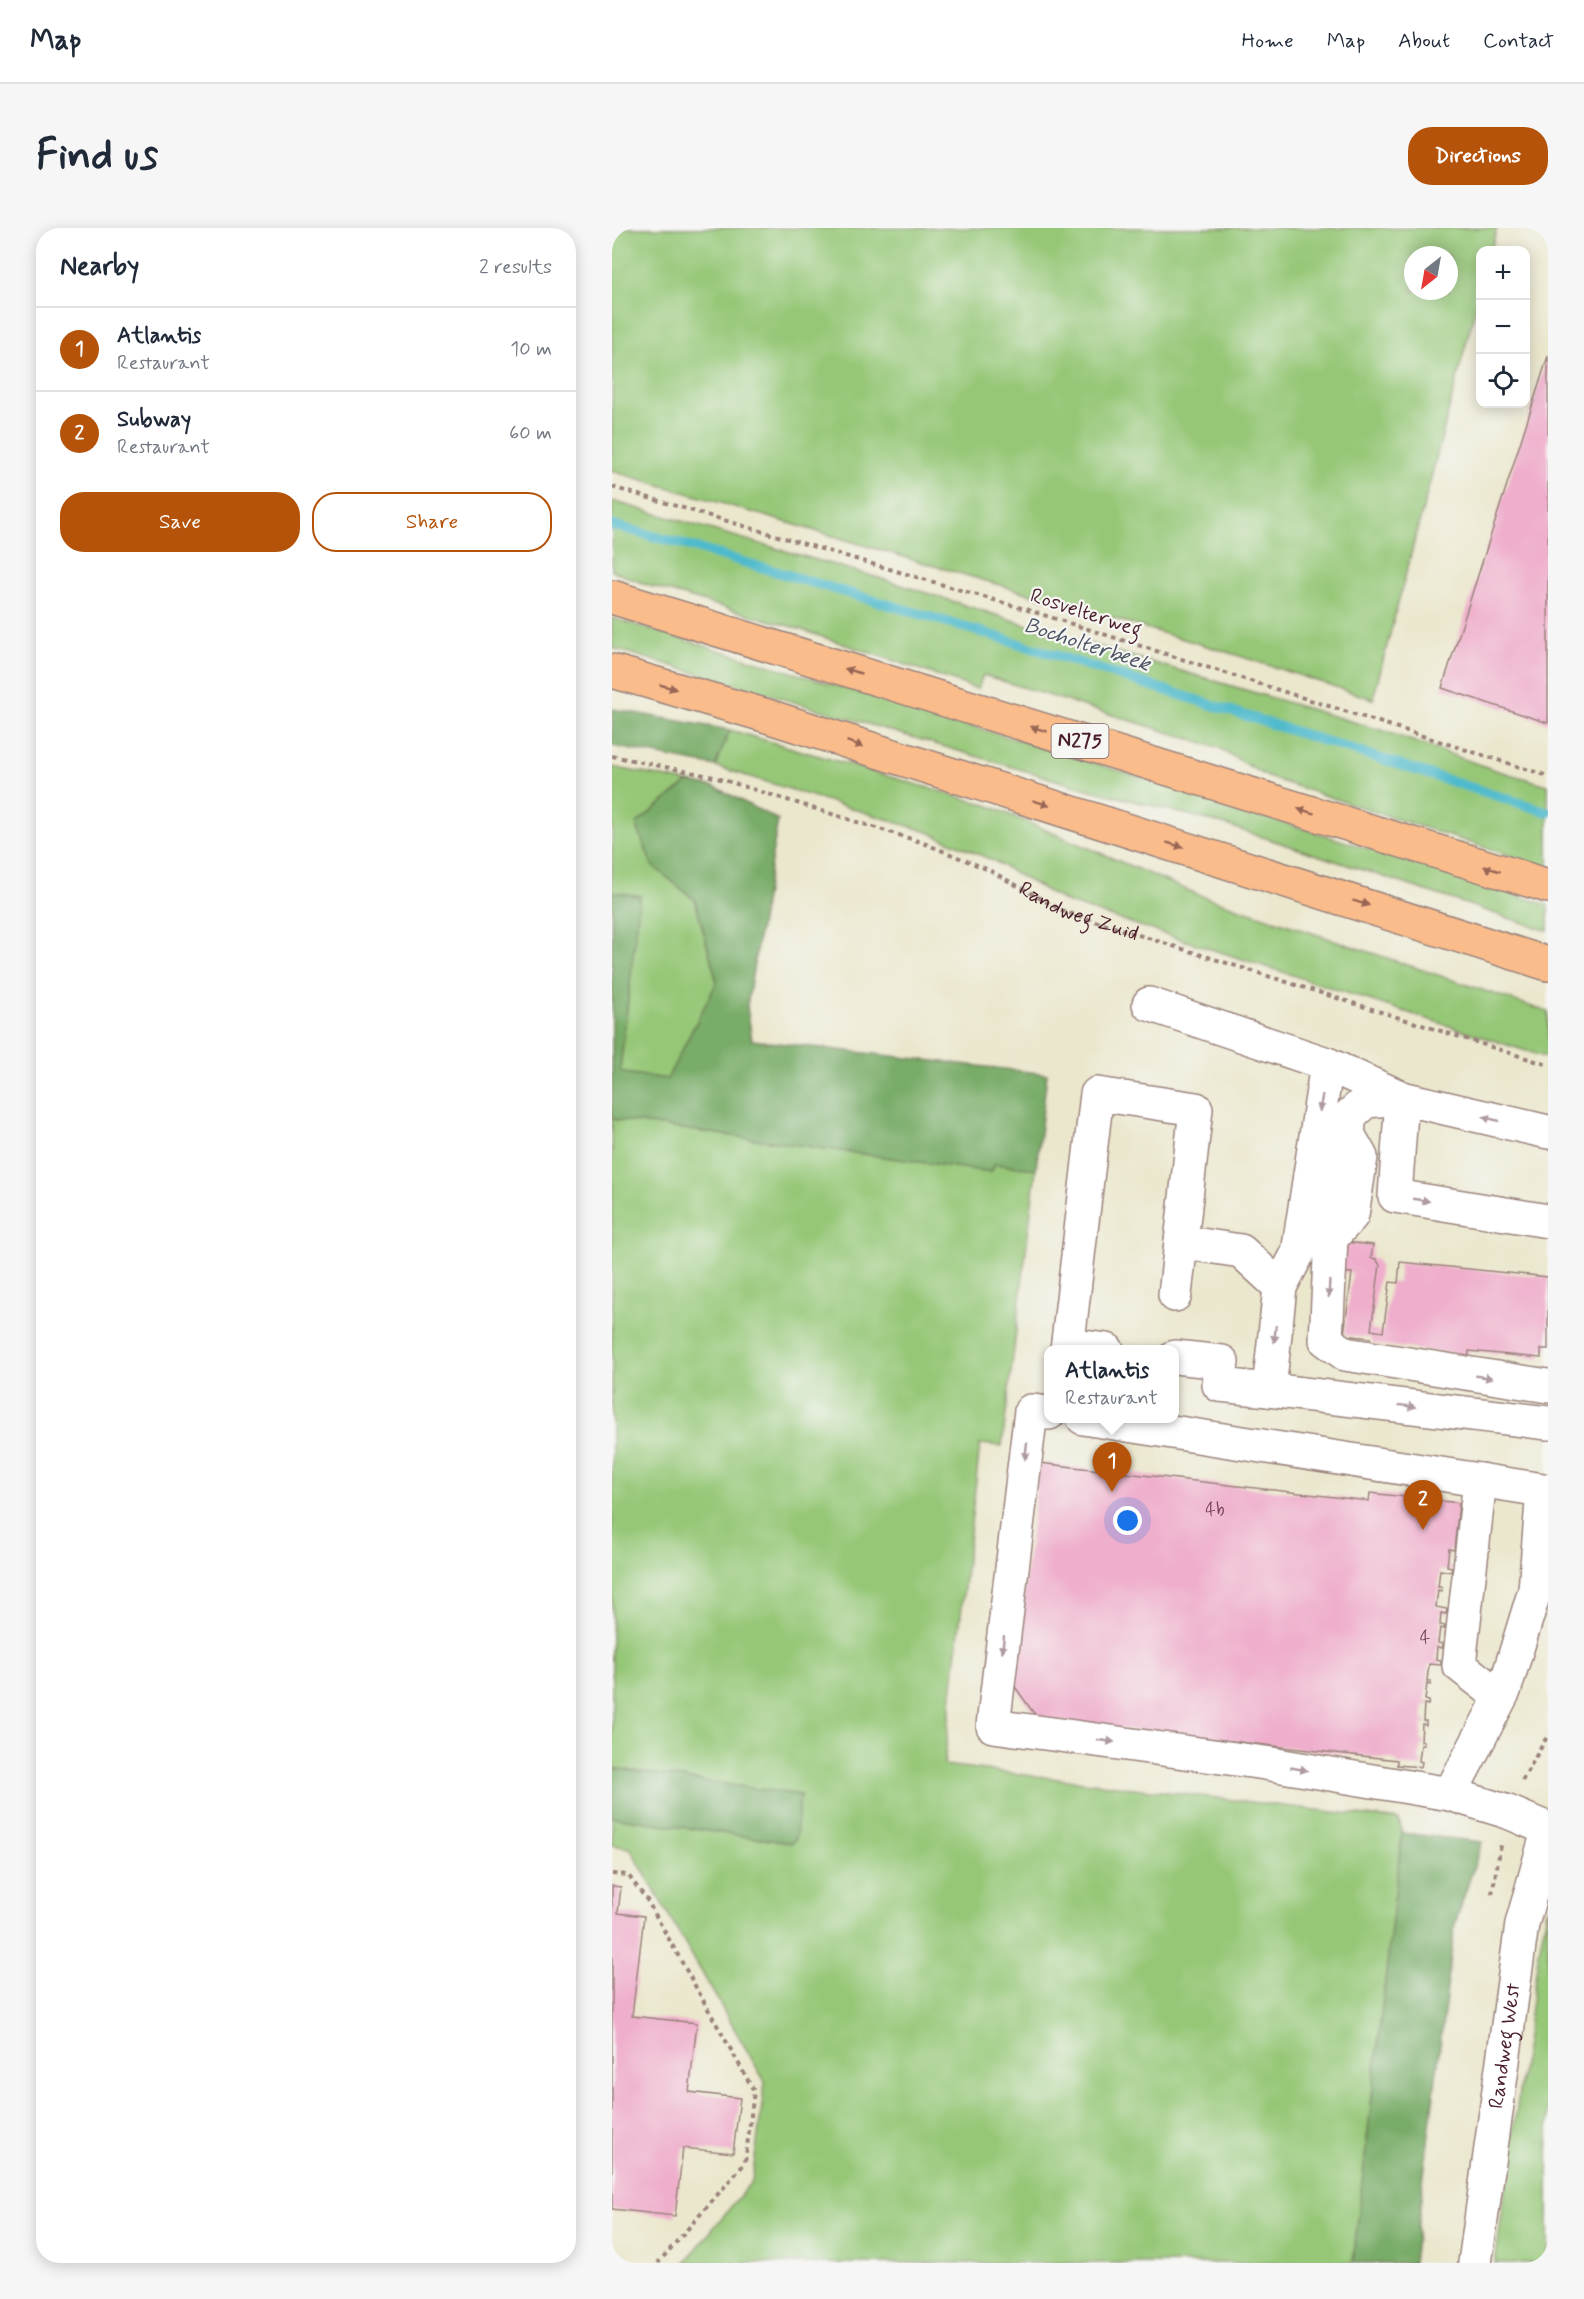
<!DOCTYPE html>
<meta charset="utf-8">
<style>
:root{--surface:#fff;--page:#f6f6f7;--text:#1f2937;--muted:#747a83;--line:#e0e1e3;--accent:#b45309}
body{margin:0;font-family:Mynerve,sans-serif;background:var(--page);color:var(--text)}
.controls{position:absolute;right:18px;top:18px;display:grid;overflow:hidden;border-radius:12px;box-shadow:0 3px 15px #0003}
.controls button{width:54px;height:54px;display:grid;place-items:center;padding:0;border:0;border-bottom:2px solid var(--line);background:var(--surface);color:var(--text);font:30px sans-serif}
.compass{position:absolute;left:792px;top:18px;width:54px;height:54px;border-radius:50%;background:var(--surface);box-shadow:0 3px 15px #0003;rotate:211deg}
.you{position:absolute;left:516px;top:1293px;width:21px;height:21px;margin:-15px;border:4px solid #fff;border-radius:50%;background:#1a73e8;box-shadow:0 0 0 9px #1a73e833}
.badge{display:grid;place-items:center;width:39px;height:39px;border-radius:50%;background:var(--accent);color:#fff;font-size:20px;font-weight:700}
.pin{position:absolute;translate:-50% -50px;filter:drop-shadow(0 2px 3px #0008)}
.pin::after{content:'';position:absolute;top:32px;width:21px;height:18px;background:inherit;clip-path:polygon(0 0,100% 0,50% 100%)}
.popup{position:absolute;left:432px;top:1117px;width:135px;height:78px;box-sizing:border-box;display:grid;place-content:center;border-radius:12px;background:var(--surface);filter:drop-shadow(0 2px 4px #0005);font-size:20px;white-space:nowrap;color:var(--muted)}
.popup b{font-size:22px;color:var(--text)}
.popup::after{content:'';position:absolute;left:50%;top:100%;margin-left:-12px;border:12px solid transparent;border-top-color:var(--surface)}
.list{margin:0;padding:0;list-style:none}
h2{display:flex;justify-content:space-between;align-items:center;height:78px;margin:0;padding:0 24px;font-size:26px}
h2 small{font-size:20px;font-weight:400;color:var(--muted)}
.list li{display:grid;grid-template-columns:39px 1fr auto;gap:18px;align-items:center;box-sizing:border-box;height:84px;padding:0 24px;border-top:2px solid var(--line)}
.list b{display:block;font-size:22px;white-space:nowrap}
.list p{margin:0;font-size:20px;white-space:nowrap;color:var(--muted)}
.list em{font-size:20px;font-style:normal;color:var(--muted)}
.actions{display:flex;gap:12px;padding:18px 24px}
.actions a{flex:1;padding:14px 0;border:2px solid var(--accent);border-radius:24px;text-align:center;font-size:21px;color:var(--accent)}
.actions .main{background:var(--accent);color:#fff}
.icon{flex:none;width:33px;height:33px;fill:none;stroke:currentColor;stroke-width:2;stroke-linecap:round;stroke-linejoin:round}
.map{position:relative;flex:none;width:936px;height:2035px;overflow:hidden;border-radius:24px}
header{display:flex;align-items:center;gap:36px;box-sizing:border-box;height:84px;padding:0 30px;background:var(--surface);border-bottom:2px solid var(--line)}
header strong{font-size:28px}
nav{display:flex;gap:33px;margin-inline-start:auto;font-size:21px}
.intro{display:flex;align-items:center;justify-content:space-between;box-sizing:border-box;height:144px;padding:0 36px}
h1{margin:0;font-size:42px}
.button{padding:15px 27px;border-radius:24px;background:var(--accent);color:#fff;font-size:21px;font-weight:700}
main{display:flex;gap:36px;padding:0 36px}
aside{flex:1;background:var(--surface);border-radius:24px;box-shadow:0 3px 15px #0003}
.map>svg:first-child{display:block}
</style>
<header>
<strong>Map</strong>
<nav><a>Home</a><a>Map</a><a>About</a><a>Contact</a></nav>
</header>
<div class="intro"><h1>Find us</h1><a class="button">Directions</a></div>
<main>
<aside>
<h2>Nearby<small>2 results</small></h2>
<ul class="list">
<li><span class="badge">1</span><div><b>Atlantis</b><p>Restaurant</p></div><em>10 m</em></li>
<li><span class="badge">2</span><div><b>Subway</b><p>Restaurant</p></div><em>60 m</em></li>
</ul>
<div class="actions"><a class="main">Save</a><a>Share</a></div>
</aside>
<div class="map">
<svg width="936" height="2035" viewBox="0 0 936 2035">
<rect width="100%" height="100%" fill="#f6f6f2"/>
<filter id="ink" filterUnits="userSpaceOnUse"><feTurbulence type="fractalNoise" baseFrequency=".0167" numOctaves="2"/><feDisplacementMap in="SourceGraphic" scale="12" xChannelSelector="R" yChannelSelector="G"/><feConvolveMatrix kernelMatrix="1 2 1 2 8 2 1 2 1" color-interpolation-filters="sRGB"/></filter>
<filter id="wash" filterUnits="userSpaceOnUse"><feTurbulence type="fractalNoise" baseFrequency=".008" numOctaves="4" result="noise"/><feDisplacementMap in="SourceGraphic" scale="24" xChannelSelector="R" yChannelSelector="G"/><feGaussianBlur stdDeviation="1.35" result="paint"/><feColorMatrix in="noise" values="0 0 0 0 0 0 0 0 0 0 0 0 0 0 0 0 0 1.4 0 .05"/><feComposite in="paint" operator="in"/></filter>
<g filter="url(#wash)">
<rect width="100%" height="100%" fill="#ebe7cd"/>
<path fill="#95c777" stroke="#707351" stroke-width="1.5" fill-rule="evenodd" d="M0,0H885L879,22H868V63L761,471L615,424L0,243ZM801,27H837V63H801Z
M0,273L267,350L444,406L772,503L883,542L936,557V640L656,549L607,520L371,447L366,461L184,400L38,358L0,343Z
M0,390L479,534L936,677V703L608,595L471,560L0,420Z
M118,502L375,577L587,667L936,784V830L454,674L382,633L316,604L103,538Z
M0,539L76,554L24,596L40,637L83,672L105,754L55,851L11,845L8,841L28,668L0,664Z
M0,891L379,944L383,936L424,941L390,1218L368,1216L332,1537L787,1592L790,1605L741,2035H73L140,1953L153,1854L18,1620L0,1617V1589L179,1615L188,1567L0,1540Z
M936,1678V2035H883L926,1729Z"/>
<path fill="#78ac68" stroke="#61664a" stroke-width="1.5" d="M0,481L6,482L118,502L103,538L0,518Z
M76,554L103,559L166,592L135,778L140,812L435,846L424,941L383,936L379,944L0,891V664L28,668L8,841L11,845L55,851L105,754L83,672L40,637L24,596Z
M0,1540L188,1567L184,1612L179,1615L0,1589Z
M790,1605L870,1614L843,1696L801,2035H741Z"/>
<g fill="none" stroke-linecap="round" stroke-linejoin="round">
<path stroke="#4fbacc" stroke-width="10" d="M0,297L70,316L386,409L936,584"/>
</g>
<g id="blocks">
<path fill="#efaecc" d="M936,128V495L830,460Z
M732,1014L761,1017L759,1030L764,1031L768,1037L759,1102L771,1104L778,1054L786,1055L788,1034L936,1049V1121H929V1130L857,1123L856,1133L841,1131L842,1126L761,1116L758,1110L732,1107L740,1045L729,1044Z
M427,1235L757,1273L758,1265L847,1275L842,1322L837,1321L835,1338L840,1339L839,1344L828,1342L826,1359H830V1363L826,1362L824,1379L835,1381L834,1386L829,1385L828,1397L833,1398L832,1401L828,1400L826,1415L831,1416V1420L825,1419L824,1431L829,1432V1437L817,1436L815,1453H819V1457L815,1456L813,1472L817,1473L816,1477L812,1476L811,1493H814V1497L810,1496L809,1513H812V1517H809L807,1533L810,1534L809,1539L785,1537V1532L426,1491L401,1456Z
M0,1658L9,1659L6,1685L32,1688L20,1788L85,1795L77,1864L128,1870L121,1925L71,1920L63,1988L0,1981Z"/>
</g>
</g>
<g filter="url(#ink)">
<use href="#blocks" fill-opacity="0" stroke="#9a837c" stroke-width="1.5"/>
<g fill="none" stroke-linecap="round" stroke-linejoin="round">
<g stroke="#9a837c" stroke-width="36">
<g id="minor">
<path d="M537,776L715,836"/>
<path d="M790,870L715,836L686,1025L668,1059L657,1162L936,1195"/>
<path d="M936,904L790,870L783,968L936,993"/>
<path d="M736,906L717,930L711,984L719,1010L714,1112L733,1126L936,1158"/>
<path d="M719,1010L740,987L749,929L736,906L738,887L754,873L790,870"/>
<path d="M569,1014L629,1023L668,1059"/>
<path d="M456,1117L495,1122"/>
<path d="M455,1122L485,866L584,881L563,1067"/>
<path d="M563,1129L610,1134L607,1157L657,1162"/>
<path d="M437,1185L419,1183L381,1498L653,1535L838,1566L896,1584L936,1601"/>
<path d="M471,1190L931,1262L923,1362L892,1463L838,1566"/>
<path d="M868,1252L847,1437L888,1469"/>
<path id="s2" d="M863,2035L910,1696L936,1603"/>
</g>
</g>
<g stroke="#9a837c" stroke-width="36">
<path id="major" d="M0,369L936,658
M0,443L152,487L936,736"/>
</g>
<g stroke="#9a837c" stroke-width="4" stroke-dasharray="4.5 4.5" stroke-linecap="butt">
<path d="M0,259L416,382L936,548"/>
<path id="s1" d="M0,528L102,549L309,614L377,642L451,683L936,837"/>
<path d="M910,1553L936,1507"/>
<path d="M0,1646L16,1647L35,1672L142,1863L133,1935L46,2035"/>
<path d="M880,1666L889,1617"/>
</g>
<use href="#minor" stroke="#fff" stroke-width="33"/>
<use href="#major" stroke="#fabc8b" stroke-width="33"/>
</g>
<defs><path id="oneway-solid" d="M-6-.8H1V-3.2L6.5 0L1 3.2V.8H-6Z" transform="scale(1.5)"/></defs>
<g fill="#996656">
<use href="#oneway-solid" transform="translate(241 443) rotate(-163)"/>
<use href="#oneway-solid" transform="translate(56 459) rotate(16)"/>
<use href="#oneway-solid" transform="translate(427 501) rotate(-163)"/>
<use href="#oneway-solid" transform="translate(243 516) rotate(18)"/>
<use href="#oneway-solid" transform="translate(429 575) rotate(18)"/>
<use href="#oneway-solid" transform="translate(694 583) rotate(-163)"/>
<use href="#oneway-solid" transform="translate(563 617) rotate(17)"/>
<use href="#oneway-solid" transform="translate(880 641) rotate(-163)"/>
<use href="#oneway-solid" transform="translate(749 675) rotate(17)"/>
</g>
<g fill="#ae9aa0">
<use href="#oneway-solid" transform="translate(709 875) rotate(99)"/>
<use href="#oneway-solid" transform="translate(879 891) rotate(-167)"/>
<use href="#oneway-solid" transform="translate(809 972) rotate(9)"/>
<use href="#oneway-solid" transform="translate(717 1061) rotate(93)"/>
<use href="#oneway-solid" transform="translate(663 1106) rotate(96)"/>
<use href="#oneway-solid" transform="translate(872 1149) rotate(9)"/>
<use href="#oneway-solid" transform="translate(795 1178) rotate(7)"/>
<use href="#oneway-solid" transform="translate(414 1223) rotate(97)"/>
<use href="#oneway-solid" transform="translate(391 1416) rotate(97)"/>
<use href="#oneway-solid" transform="translate(494 1513) rotate(8)"/>
<use href="#oneway-solid" transform="translate(687 1541) rotate(10)"/>
</g>
</g>
<g text-anchor="middle" dominant-baseline="central" stroke-width="4.5" stroke-linejoin="round" paint-order="stroke">
<g font-size="18" fill="#734353">
<text x="603" y="1282">4b</text>
<text x="813" y="1410">4</text>
</g>
<rect fill="#f6f6f2" stroke="#7e6067" stroke-width="1.5" x="439.5" y="496" width="57" height="34" rx="4.5"/>
<g font-size="20" font-weight="bold" fill="#4a1f2b">
<text x="468" y="513">N275</text>
</g>
<g font-size="21" fill="#4a1f2b" stroke="#f6f6f2">
<text transform="translate(474 385) rotate(18)">Rosvelterweg</text>
<text stroke="none"><textPath href="#s1" startOffset="494">Randweg Zuid</textPath></text>
<text stroke="none"><textPath href="#s2" startOffset="219">Randweg West</textPath></text>
</g>
<g font-size="22" font-style="italic" fill="#4c5563" stroke="#f6f6f2">
<text transform="translate(475 417) rotate(18)">Bocholterbeek</text>
</g>
</g>
</svg>
<div class="controls">
<button>+</button>
<button>−</button>
<button><svg class="icon" aria-label="locate" viewBox="0 0 24 24"><circle cx="12" cy="12" r="6"/><path d="M12 2v4M12 18v4M2 12h4M18 12h4"/></svg></button>
</div>
<svg class="compass" viewBox="-18 -18 36 36"><path d="M0-13l5 13h-10z" fill="#e53935"/><path d="M0 13l5-13h-10z" fill="#747a83"/></svg>
<div class="you"></div>
<div class="pin badge" style="left:500px;top:1264px">1</div>
<div class="popup"><b>Atlantis</b>Restaurant</div>
<div class="pin badge" style="left:811px;top:1302px">2</div>
</div>
</main>
